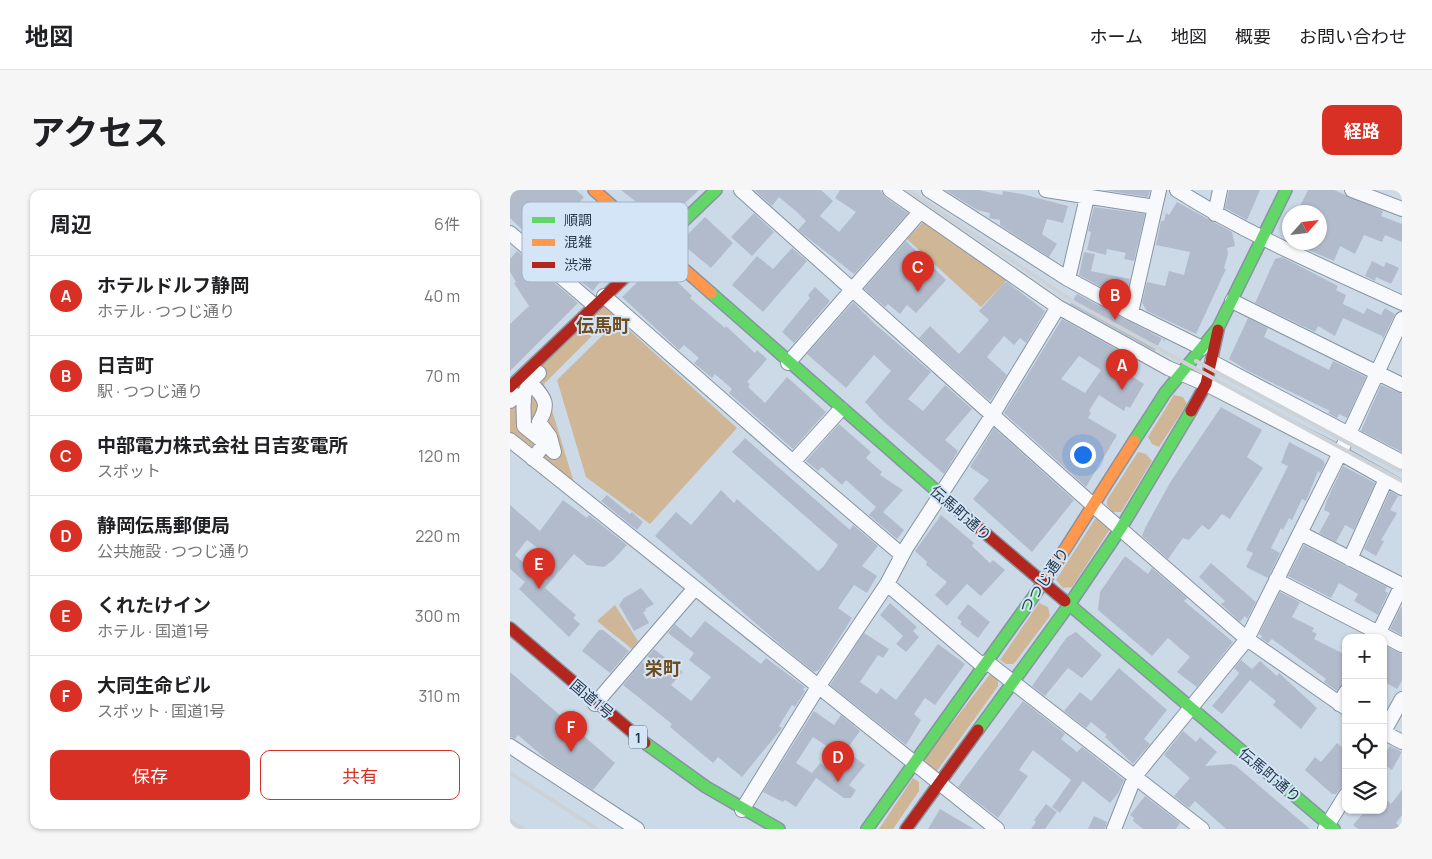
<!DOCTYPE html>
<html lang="ja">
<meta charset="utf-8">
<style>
:root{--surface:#fff;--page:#f6f6f6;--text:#202124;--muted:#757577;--line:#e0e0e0;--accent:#d93025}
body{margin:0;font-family:Manrope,"Noto Sans JP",sans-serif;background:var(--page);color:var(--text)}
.controls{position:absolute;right:15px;bottom:15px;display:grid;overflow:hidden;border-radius:10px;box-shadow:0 1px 4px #0004}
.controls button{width:45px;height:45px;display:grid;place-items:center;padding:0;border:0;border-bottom:1px solid var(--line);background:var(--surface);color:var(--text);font:25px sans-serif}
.compass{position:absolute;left:772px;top:15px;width:45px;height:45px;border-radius:50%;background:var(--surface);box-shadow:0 1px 4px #0004;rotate:63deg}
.you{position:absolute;left:572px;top:264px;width:18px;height:18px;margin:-12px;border:4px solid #fff;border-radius:50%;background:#1a73e8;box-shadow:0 0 0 8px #1a73e833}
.badge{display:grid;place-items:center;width:32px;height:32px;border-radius:50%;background:var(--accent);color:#fff;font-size:16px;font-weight:700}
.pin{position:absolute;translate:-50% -41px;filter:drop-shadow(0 1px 2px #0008)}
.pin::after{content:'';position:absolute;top:26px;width:18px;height:15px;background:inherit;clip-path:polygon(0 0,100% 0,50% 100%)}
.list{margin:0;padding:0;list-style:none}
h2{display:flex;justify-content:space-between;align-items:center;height:65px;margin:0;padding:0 20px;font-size:21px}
h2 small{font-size:16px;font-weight:400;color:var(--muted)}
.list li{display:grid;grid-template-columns:32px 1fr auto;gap:15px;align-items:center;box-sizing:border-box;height:80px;padding:0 20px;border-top:1px solid var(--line)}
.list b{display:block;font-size:19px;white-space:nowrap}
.list p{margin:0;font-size:16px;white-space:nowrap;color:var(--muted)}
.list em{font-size:16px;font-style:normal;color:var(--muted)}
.actions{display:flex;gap:10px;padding:15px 20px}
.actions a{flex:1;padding:11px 0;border:1px solid var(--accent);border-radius:10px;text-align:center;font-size:18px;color:var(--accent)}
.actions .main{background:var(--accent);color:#fff}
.icon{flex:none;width:28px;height:28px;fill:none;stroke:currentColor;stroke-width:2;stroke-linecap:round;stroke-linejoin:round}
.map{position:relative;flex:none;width:892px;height:639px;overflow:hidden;border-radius:10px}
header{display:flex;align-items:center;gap:30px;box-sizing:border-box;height:70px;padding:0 25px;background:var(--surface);border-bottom:1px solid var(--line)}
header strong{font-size:24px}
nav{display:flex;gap:28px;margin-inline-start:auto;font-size:18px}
.intro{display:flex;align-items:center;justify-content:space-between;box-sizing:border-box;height:120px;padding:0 30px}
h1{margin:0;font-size:35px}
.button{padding:12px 22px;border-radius:10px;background:var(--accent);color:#fff;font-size:18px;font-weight:700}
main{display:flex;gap:30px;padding:0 30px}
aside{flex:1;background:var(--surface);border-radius:10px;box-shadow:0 1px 4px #0004}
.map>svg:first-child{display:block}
</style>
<header>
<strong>地図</strong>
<nav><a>ホーム</a><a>地図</a><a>概要</a><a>お問い合わせ</a></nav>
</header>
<div class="intro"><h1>アクセス</h1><a class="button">経路</a></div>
<main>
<aside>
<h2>周辺<small>6件</small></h2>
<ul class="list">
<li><span class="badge">A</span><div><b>ホテルドルフ静岡</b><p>ホテル · つつじ通り</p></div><em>40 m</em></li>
<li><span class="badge">B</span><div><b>日吉町</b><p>駅 · つつじ通り</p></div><em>70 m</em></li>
<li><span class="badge">C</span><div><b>中部電力株式会社 日吉変電所</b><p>スポット</p></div><em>120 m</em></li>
<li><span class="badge">D</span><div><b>静岡伝馬郵便局</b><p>公共施設 · つつじ通り</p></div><em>220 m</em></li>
<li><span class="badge">E</span><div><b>くれたけイン</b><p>ホテル · 国道1号</p></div><em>300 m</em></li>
<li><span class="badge">F</span><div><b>大同生命ビル</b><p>スポット · 国道1号</p></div><em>310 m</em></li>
</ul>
<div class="actions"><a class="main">保存</a><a>共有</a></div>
</aside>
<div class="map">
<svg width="892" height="639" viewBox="0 0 892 639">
<rect width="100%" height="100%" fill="#ccdae8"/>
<path fill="#cfb696" d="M413,32L497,90L471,117L397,49Z
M94,112L105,123L34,194L65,296L0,246V198Z
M108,130L227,238L140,334L76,287L47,190Z
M664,205L673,207L677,214L649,257L642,254L638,247Z
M628,262L636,264L642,271L611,322H602L597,315V310Z
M590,328L600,339L562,397L553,398L546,390L585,329Z
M529,413L538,417L540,426L506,471L503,474H496L490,470Z
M105,415L128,451L122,459L87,431Z
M481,483L488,489V496L427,581H423L416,575L415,568Z
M403,588L409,592V601L383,639H369Z"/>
<path fill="#b2bbcc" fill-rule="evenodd" d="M0,0H66L74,7L31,58L0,28Z
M111,0H189L153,33Z
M244,0H311L323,11L310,26L329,42L346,22L325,8L330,0H370L375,7L398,23L344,84L288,40L296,31L287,22L269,7L262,16Z
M435,0H469L492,5L493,1L512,4L558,16L553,33L537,29L532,44L547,54L539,67L490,35V30L479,28L480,23L467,20Z
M593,0H640L638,7Z
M719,0H750L737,30L715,18Z
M798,0H824L873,21L871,26L892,34V52L875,45L872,52L854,45L845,64L830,56L824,71L789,56L784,52H810V22H787Z
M667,12L722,42L725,56L717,58L718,64L714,78L716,79L686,144L637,121L632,113L637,92L655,96L659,81L674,85L680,62L646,55L651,31H654L656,23L659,25Z
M584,17L635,24L624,71L614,69L616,63L597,59L596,65L577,60L581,42L578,41Z
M244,23L264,42L242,66L221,47Z
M92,24L117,46L107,59L111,63L83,101L48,73Z
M195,27L223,53L201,78L177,58L175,51L177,45Z
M396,51L436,90L406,123L397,115L390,124L378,114L375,117L354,99Z
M282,58L297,71L253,122L222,95L247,66L263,79Z
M7,61L68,113L0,181V134L19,116L4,93L6,92L0,82V69Z
M574,62L585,64L581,81L620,89L615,110L569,85Z
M772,67L828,96L826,100L836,105L833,114L854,124L857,118L871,125L875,118L885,124L873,149L872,146L833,128L825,146L808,136L805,142L745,113L765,69Z
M862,71L874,77L876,72L889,78L881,94L866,87L865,91L855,86Z
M145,75H148L155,80L182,106L180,108L215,138L216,136L245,163L247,160L257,169L237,192L240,194L238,197L255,213L277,187L316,222L283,259L219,203L222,199L205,184L202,188L184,173L189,168L174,155L169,160L112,107Z
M497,92L535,121L516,153L510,148L504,155L494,146L477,167L497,185L480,211L409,148L420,136L449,164L479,130L469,121L494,93Z
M305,97L320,111L284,153L272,142L300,108L298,105Z
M567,104L655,150L654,152L652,148L645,161L560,114Z
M343,112L366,135L421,182L398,209L413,221L435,195L462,219L435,250L448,261L434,284L372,230L355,212L381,181L364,165L336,198L297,164Z
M738,128L758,138L754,147L819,180L823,171L856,187L837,228L829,224L827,228L818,223L820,221L738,181L719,169Z
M552,129L610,161L602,174L634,194L620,218L616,216L614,221L589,205L579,221L581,223L578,228L607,245L576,297L494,223ZM569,166L591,180L575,203L551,189Z
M871,195L892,204V262L851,241Z
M711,217L752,240L737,267L753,278L720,329L712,324L699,340L692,335L679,350L673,348L658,369L632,346L635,338L661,291Z
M329,234L361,262L356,268L372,282L370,285L393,300L373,322L394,340L387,349L359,325L366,317L336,290L332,295L312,277L308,281L296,271Z
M484,238L564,310L522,362L463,309L479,290L460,277Z
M235,248L340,340L343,335L368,356L352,376L367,386L357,403L344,395L328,418L342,428L309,480L304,482L273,457L145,346L166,322L181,335L211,300L224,313L227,309L308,381L313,377L328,355L222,262Z
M779,252L813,270L815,274L810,283L808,281L796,311L792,309L782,330L779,328L773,340L771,338L761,358L770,363L758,388L736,377L743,363L736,360L778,276L771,273Z
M833,276L865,293L844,340L835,335L826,352L809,343L820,323L814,320L817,310Z
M880,301L888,306L880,320L887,323L871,350L874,351L866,366L854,359Z
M97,305L120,324L122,322L133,332L127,340L91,311Z
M53,310L77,328L79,325L117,355L102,371L94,377L77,375L64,364L35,398L66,425L63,428L70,434L59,447L9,399L15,392L0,379V315L30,341ZM17,350L43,370L29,386L5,365Z
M431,325L464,353L462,356L480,373L483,370L495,380L471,406L457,394L437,416L425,405L437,392L416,375L417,372L405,361Z
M794,355L877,397L875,401L878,403L868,425L844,411L848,404L829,393L821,408L778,386Z
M615,366L638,384L642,378L677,408L674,411L723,452L687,497L667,482L680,467L658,448L642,466L588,420L590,402Z
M701,373L746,412L737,429L735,426L730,432L711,414L715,411L689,387Z
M131,398L144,414L135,419L136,421L133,422L139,433L124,441L109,415L114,408Z
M770,402L790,412L782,427L804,438L802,441L807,444L804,449L836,465V492L827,501L814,492L816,489L762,449L758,453L751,448L752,446L749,444Z
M380,413L407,437L403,441L409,447L396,462L386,454L393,446L370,425Z
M458,414L480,432L468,448L450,434L452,432L447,428Z
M891,417H892V445L880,439Z
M195,431L251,474L256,468L295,497L293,500L295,501L285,517L282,515L269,536L272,538L232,587L208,567L203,573L160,537L162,534L113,495L132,472L148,485L138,466L144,459L173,482L161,495L181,511L201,487L179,470L184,463L158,443L165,434L181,448Z
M89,440H93L119,461L100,483L72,461Z
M566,442L592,465L572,488L558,478L535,506L522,496L557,447Z
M354,443L379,459L373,468L368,465L350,492L367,504L371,498L386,510L428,454L455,474L425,515L415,508L404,524L411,530L396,555L320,495Z
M873,455L892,464V491L887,499L873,491Z
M731,470L742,479L750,471L767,486L769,483L807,518L791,539L763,515L766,511L740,490L712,524L702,516L727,486L729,483L724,478Z
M609,478L657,520L634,549L640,554L623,574L595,547L597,545L581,532L576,538L554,521L570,502L581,511Z
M0,482L105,573L83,600L37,570L8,545L5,549L0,547Z
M513,511L555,544L551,549L567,562L572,557L614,590L609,602L600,613L573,591L550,623L542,617L561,590L523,560L509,580L518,586L488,628L448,597Z
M304,521L324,535L331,525L350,541L332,566L303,547L286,573L302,583L310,573L328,587L344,567L355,575L339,595L346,600L341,608H334L306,588L286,617L275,610L273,612L253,602Z
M673,541L686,552L690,547L707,562L695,576L721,574L726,576L800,639H716L685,611L679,618L664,606L680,588L654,565Z
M827,553L836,561V592L826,604H822L795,580L805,567L811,572Z
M880,556L892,562L882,580L873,574V566Z
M892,600V625L886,633L892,639H848L843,635L856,620H873V607L881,614Z
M635,606L670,633L666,639H633L623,631L624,628L620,625Z
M536,614L547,622L535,639H521L526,632L524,630Z
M430,619L464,639H418Z
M584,626L597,632L595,639H578Z"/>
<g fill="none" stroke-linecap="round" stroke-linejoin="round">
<g stroke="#8694a2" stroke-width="16">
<path id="street" d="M231,0L584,316L737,449L836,518
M380,0L548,117L658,178L696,194L830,263L892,298
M419,0L558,89L621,123L692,158
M536,0L645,17
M667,0C738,45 816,78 892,113
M842,0L892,19
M705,24L710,0
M0,43L84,115
M558,89L577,7
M94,106L283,272L392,365
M722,111L892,195
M621,123L649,0
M702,172L892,272
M278,173L410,22
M20,192C33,207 41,212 29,232L40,247L44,262L35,253
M0,211L6,205L14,212
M0,250L487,639
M23,269L35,253L14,236C14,210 9,202 29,183
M283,272L331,219
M790,343L892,395
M840,369L876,289
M766,390L892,455
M377,394L473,476
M866,448L892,395
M477,472L692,639
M85,514L185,398
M829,514L836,502
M873,542L892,552
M873,543L892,509
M0,556L127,639
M232,620L308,497L377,394L396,358L483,224L548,117
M604,639L625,586L737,449L830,263L892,129
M815,639L836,605"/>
</g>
<g stroke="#8694a2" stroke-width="14">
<path id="fast" d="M112,90L206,0
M201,103L462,332
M624,251L655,203L708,138L776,0
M555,411L824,639
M468,540L559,415L611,338L681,221
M135,553L196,597L269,639
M357,639L536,389"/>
</g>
<g stroke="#8694a2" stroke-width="14">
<path id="slow" d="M84,0L201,103
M536,389L624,251"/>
</g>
<g stroke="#8694a2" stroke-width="14">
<path id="jam" d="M0,197L112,90
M681,221L696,194L708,140
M462,332L555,411
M0,438L135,553
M396,639L468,540"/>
</g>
<use href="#street" stroke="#f7f9fc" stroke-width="14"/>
<use href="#fast" stroke="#63d668" stroke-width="11"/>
<use href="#slow" stroke="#ff974d" stroke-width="11"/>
<use href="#jam" stroke="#b3261e" stroke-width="11"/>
<path stroke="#cdd2d6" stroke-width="4" d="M398,0L565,113L892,291
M686,171L892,282
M0,583L87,639
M0,631L13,639"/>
</g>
<g text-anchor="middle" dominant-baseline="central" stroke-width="4" stroke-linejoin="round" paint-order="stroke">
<rect fill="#d4e5f8" stroke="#5c6d80" stroke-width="1" x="119" y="535.5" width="18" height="23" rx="4"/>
<g font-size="14" font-weight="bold" fill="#293a4c">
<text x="128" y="547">1</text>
</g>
<g font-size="15" fill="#293a4c" stroke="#d4e5f8">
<text transform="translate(451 323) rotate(41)">伝馬町通り</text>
<text transform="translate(534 390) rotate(-56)">つつじ通り</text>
<text transform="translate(82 509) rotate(40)">国道1号</text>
<text transform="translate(760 585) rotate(40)">伝馬町通り</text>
</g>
<g font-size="18" font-weight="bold" fill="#704b1b" stroke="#d4e5f8">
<text x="93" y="135">伝馬町</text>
<text x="153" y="478">栄町</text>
</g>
</g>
<rect x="12" y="12" width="166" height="80" rx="8" fill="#d4e5f8" stroke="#a1b2c4" stroke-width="1"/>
<rect x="22" y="27" width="23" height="6" fill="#63d668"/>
<rect x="22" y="49" width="23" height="7" fill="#ff974d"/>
<rect x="22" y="72" width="23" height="6" fill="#b3261e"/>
<g font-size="14" fill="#293a4c">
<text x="54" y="35">順調</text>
<text x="54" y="57">混雑</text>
<text x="54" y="80">渋滞</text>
</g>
</svg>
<div class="controls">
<button>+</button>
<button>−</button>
<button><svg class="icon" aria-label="locate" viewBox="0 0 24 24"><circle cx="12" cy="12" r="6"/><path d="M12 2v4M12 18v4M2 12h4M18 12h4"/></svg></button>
<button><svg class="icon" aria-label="layers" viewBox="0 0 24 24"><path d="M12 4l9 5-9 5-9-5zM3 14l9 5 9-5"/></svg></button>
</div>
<svg class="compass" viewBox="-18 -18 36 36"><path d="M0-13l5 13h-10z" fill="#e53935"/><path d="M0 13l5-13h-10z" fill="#757577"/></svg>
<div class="you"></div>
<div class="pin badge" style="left:612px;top:200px">A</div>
<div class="pin badge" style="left:605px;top:130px">B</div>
<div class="pin badge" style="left:408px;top:102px">C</div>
<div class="pin badge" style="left:328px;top:592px">D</div>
<div class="pin badge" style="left:29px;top:399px">E</div>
<div class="pin badge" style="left:61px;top:562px">F</div>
</div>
</main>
